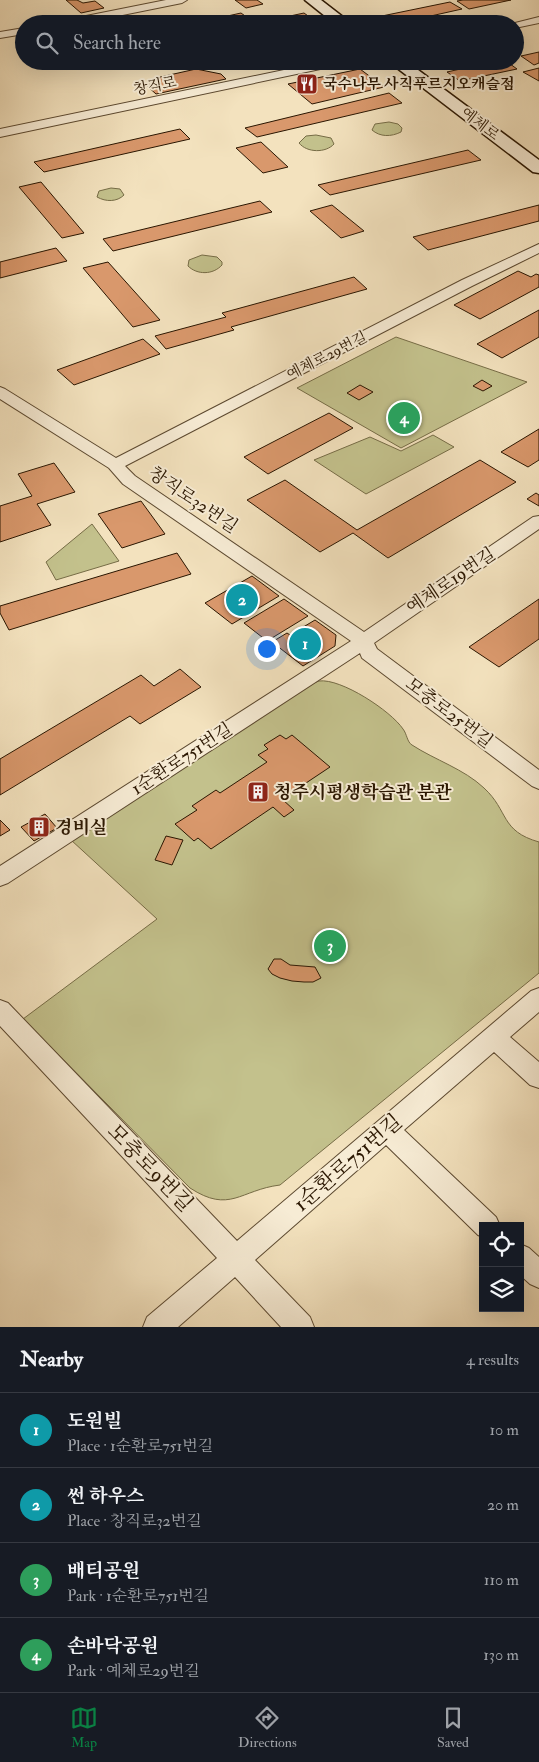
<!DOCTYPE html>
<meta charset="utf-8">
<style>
:root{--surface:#171b24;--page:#242831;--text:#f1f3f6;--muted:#9ea1a6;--line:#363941;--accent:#0b8043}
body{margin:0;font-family:"IM FELL Double Pica","Noto Serif KR",serif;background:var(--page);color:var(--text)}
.controls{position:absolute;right:15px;bottom:15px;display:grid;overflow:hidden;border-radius:0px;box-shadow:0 5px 20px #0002}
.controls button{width:45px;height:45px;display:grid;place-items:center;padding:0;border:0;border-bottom:1px solid var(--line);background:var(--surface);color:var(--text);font:25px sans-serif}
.you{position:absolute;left:266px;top:648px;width:18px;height:18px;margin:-12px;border:4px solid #fff;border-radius:50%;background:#1a73e8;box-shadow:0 0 0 8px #1a73e833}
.badge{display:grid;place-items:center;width:32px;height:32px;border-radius:50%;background:var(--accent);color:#fff;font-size:16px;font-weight:700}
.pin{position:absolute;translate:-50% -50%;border:2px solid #fff;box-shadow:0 1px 5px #0006}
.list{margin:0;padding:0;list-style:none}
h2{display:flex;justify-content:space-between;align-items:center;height:65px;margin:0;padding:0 20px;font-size:21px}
h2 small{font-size:16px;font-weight:400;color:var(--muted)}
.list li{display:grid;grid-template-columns:32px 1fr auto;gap:15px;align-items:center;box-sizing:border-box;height:75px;padding:0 20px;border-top:1px solid var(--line)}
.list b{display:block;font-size:19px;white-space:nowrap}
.list p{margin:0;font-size:16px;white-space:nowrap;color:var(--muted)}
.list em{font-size:16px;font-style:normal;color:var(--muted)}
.icon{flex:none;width:28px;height:28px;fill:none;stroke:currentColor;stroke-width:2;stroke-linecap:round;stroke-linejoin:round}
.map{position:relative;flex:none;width:539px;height:1327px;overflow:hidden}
.search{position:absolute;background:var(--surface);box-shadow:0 5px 20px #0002;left:15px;right:15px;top:15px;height:55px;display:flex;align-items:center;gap:12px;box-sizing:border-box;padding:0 18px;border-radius:28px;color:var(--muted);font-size:19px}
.sheet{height:365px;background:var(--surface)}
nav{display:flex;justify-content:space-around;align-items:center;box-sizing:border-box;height:70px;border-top:1px solid var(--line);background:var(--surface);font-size:14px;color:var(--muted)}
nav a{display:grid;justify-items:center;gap:2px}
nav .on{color:var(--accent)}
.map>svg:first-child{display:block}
</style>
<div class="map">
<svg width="539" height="1327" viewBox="0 0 539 1327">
<rect width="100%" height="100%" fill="#f3e2be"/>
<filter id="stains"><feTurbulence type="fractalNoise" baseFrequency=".004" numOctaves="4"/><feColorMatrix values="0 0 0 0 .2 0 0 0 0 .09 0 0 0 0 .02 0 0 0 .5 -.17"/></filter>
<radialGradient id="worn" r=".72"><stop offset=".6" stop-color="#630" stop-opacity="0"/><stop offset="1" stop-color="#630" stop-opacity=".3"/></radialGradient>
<path fill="#c3c18c" stroke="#766c46" d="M389,122L398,124L402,128L401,132C391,137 380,137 372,130L375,124Z
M316,135L331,138L334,144C326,153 307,153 299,143L306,136Z
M111,188L120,189L124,195C117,202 106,202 97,197L99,191Z
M202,255L217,257L222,262V265C213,275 197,275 188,266L189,260Z
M396,337L527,382L401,448L297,388Z
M433,435L454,447L366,494L314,460L370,437L401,451Z
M92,524L119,561L56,580L46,562Z
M319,681C341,678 391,711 403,729C407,734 407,742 412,745C435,760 464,769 484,788C509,811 500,831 539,842V973L280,1185C240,1190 230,1214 190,1188L23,1019L157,919L71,840L308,685Z"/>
<path fill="#d9986c" stroke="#2a1601" d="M66,0H77L83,3L95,1L104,8L81,13Z
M235,0H257L263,4L246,8Z
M463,0H511L469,9L457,1Z
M450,2L462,9L395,24H387L377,17Z
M241,13L252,21L238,24H220L214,19Z
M304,13L319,24H265L262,22Z
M539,52V63L534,65L521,56Z
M191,61H219L198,66Z
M496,61H506L517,69L460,81L447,72Z
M539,68V81L523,72Z
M196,69L221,74L226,79L156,94L146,85L160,82L156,78Z
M360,69L384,87L312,104L288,84Z
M389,93L402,103L257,137L245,128Z
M180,129L190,139L44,172L34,162Z
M261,142L288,167L263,173L236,148Z
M468,150L481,160L330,195L318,185Z
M41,182L84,233L62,238L19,187Z
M260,201L272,212L113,251L103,239Z
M332,205L364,231L341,238L310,211Z
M539,205V221L428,250L413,237Z
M56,248L67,261L0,278V262Z
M108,262L160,320L133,327L83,268Z
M518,271L531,277L536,274L539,275V287L480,319L454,305Z
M354,277L367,289L231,327L234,330L166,349L155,336L226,317L222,313Z
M539,310V337L502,358L477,344Z
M143,339L160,354L74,385L57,370Z
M482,380L492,386L483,391L473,386Z
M360,385L373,392L359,400L347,393Z
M329,413L353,428L268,474L244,457Z
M539,429V460L528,467L501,452Z
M480,460L516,482L388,558L353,533L320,552L247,500L285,480L357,530Z
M54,463L75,492L37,504L51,525L0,542V506L32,496L18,474Z
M536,493L539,495V506L527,499Z
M141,501L165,534L122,548L98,514Z
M177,553L191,574L9,630L0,613V606Z
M252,576L279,596L232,624L205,603Z
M284,599L308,616L267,641L244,623Z
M539,599V639L499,667L469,647Z
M315,620L336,635L335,646L303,666L272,642L287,633L290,635Z
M180,669L201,687L140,724L130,716L0,795V759L141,675L154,686Z
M280,735L286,739L292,735L330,767L282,799L294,810L284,817L273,807L211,849L198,838L194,841L175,824L197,810L192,806L216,790L220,793L267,762L258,755L268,749L264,745Z
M45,814L57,828L34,841L21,827Z
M0,820L10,830L0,836Z
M166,836L183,840L172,865L155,860Z
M274,959H281L290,965L315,967L321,978L313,982H304L292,981L280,978L272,974L268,969Z"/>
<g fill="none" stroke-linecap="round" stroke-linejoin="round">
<g stroke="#5c4930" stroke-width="2">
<path id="street" d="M166,0H187L182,3L78,24H56L61,21Z
M539,17V23L515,28V24H511Z
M24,28V34L0,38V32Z
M327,61H349L344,64L0,137V129Z
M539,244V253L472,286L125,466L135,476L364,632L533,517L539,516V529L374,643L377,649L539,770V789L532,786L362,658L360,653L8,883L0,886V866L351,641L123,484L109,468L0,399V387L5,389L116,458L462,280Z
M539,988V1012L510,1037L539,1062V1088L530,1085L494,1052L404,1130L496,1217L500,1226H483V1237L478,1235L386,1145L255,1260L310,1317L314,1327H281L235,1277L178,1327H143L147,1317L217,1258L0,1026V1000L8,1003L237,1241L531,991Z
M520,1244L529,1248L539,1257V1288L530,1284L520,1275Z"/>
</g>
<g stroke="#2a1601" stroke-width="3">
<path id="secondary" d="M305,0H321L352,24H335Z
M388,61H406L539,160V173L533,172Z"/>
</g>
<use href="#street" fill="#f7ecd5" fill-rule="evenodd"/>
<use href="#secondary" fill="#f7ecd5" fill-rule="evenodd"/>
</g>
<defs>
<g id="restaurant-square" transform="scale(1.125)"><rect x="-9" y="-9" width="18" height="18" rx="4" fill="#8f2418" stroke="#f7ecd5"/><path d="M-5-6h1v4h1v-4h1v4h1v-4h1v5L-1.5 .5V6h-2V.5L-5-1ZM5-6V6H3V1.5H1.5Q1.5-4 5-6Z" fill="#fff"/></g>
<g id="building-square" transform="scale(1.125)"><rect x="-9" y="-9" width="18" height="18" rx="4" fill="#8f2418" stroke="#f7ecd5"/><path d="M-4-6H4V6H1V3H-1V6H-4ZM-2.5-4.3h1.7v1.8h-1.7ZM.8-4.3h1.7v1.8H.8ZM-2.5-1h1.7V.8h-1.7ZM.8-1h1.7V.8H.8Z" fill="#fff"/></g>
</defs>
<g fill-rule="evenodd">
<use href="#restaurant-square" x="307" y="84"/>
<use href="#building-square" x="258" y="792"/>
<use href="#building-square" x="39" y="827"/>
</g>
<g text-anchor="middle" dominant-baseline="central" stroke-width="4" stroke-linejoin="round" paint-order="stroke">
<g font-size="15" font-weight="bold" fill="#2a1601" stroke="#f7ecd5" text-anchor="start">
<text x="323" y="84">국수나무 사직푸르지오캐슬점</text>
</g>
<g font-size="15" fill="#2a1601" stroke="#f7ecd5">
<text transform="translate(155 86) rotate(-11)">창직로</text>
<text transform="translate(480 124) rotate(37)">예체로</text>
<text transform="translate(327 356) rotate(-27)">예체로29번길</text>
</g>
<g font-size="18" fill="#2a1601" stroke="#f7ecd5">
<text transform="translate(193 500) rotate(34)">창직로32번길</text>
<text transform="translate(451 581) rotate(-34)">예체로19번길</text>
<text transform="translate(449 713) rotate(37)">모충로25번길</text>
<text transform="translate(182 759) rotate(-33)">1순환로751번길</text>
</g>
<g font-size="18" font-weight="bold" fill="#2a1601" stroke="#f7ecd5" text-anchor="start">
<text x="274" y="792">청주시평생학습관 분관</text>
<text x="55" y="827">경비실</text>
</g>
<g font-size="21" fill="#2a1601" stroke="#f7ecd5">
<text transform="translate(348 1163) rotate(-41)">1순환로751번길</text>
<text transform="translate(150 1168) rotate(46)">모충로9번길</text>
</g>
</g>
<rect width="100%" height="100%" filter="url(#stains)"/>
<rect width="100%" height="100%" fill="url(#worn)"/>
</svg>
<div class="controls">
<button><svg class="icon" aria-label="locate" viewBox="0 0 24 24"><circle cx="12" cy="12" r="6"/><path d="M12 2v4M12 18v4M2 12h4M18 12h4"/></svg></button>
<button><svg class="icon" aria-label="layers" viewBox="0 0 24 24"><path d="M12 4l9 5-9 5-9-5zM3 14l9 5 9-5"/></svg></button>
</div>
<div class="you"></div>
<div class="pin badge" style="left:305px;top:644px;background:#0f9aa8">1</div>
<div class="pin badge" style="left:242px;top:600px;background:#0f9aa8">2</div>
<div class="pin badge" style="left:330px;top:946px;background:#2e9e5b">3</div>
<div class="pin badge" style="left:404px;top:418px;background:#2e9e5b">4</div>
<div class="search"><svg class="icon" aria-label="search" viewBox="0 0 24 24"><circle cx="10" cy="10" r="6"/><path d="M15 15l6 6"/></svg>Search here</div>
</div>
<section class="sheet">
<h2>Nearby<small>4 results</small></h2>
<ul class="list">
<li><span class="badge" style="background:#0f9aa8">1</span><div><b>도원빌</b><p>Place · 1순환로751번길</p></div><em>10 m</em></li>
<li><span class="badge" style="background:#0f9aa8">2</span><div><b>썬 하우스</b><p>Place · 창직로32번길</p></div><em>20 m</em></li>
<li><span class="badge" style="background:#2e9e5b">3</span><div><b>배티공원</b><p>Park · 1순환로751번길</p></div><em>110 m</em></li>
<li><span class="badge" style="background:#2e9e5b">4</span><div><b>손바닥공원</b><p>Park · 예체로29번길</p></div><em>130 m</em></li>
</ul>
</section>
<nav>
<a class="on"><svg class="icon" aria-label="map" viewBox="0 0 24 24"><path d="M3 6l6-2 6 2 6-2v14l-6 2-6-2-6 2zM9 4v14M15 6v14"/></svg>Map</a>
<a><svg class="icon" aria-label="directions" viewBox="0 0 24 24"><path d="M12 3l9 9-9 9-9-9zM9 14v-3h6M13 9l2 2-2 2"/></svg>Directions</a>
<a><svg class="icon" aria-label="saved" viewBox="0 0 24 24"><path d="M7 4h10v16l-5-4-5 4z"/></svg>Saved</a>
</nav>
